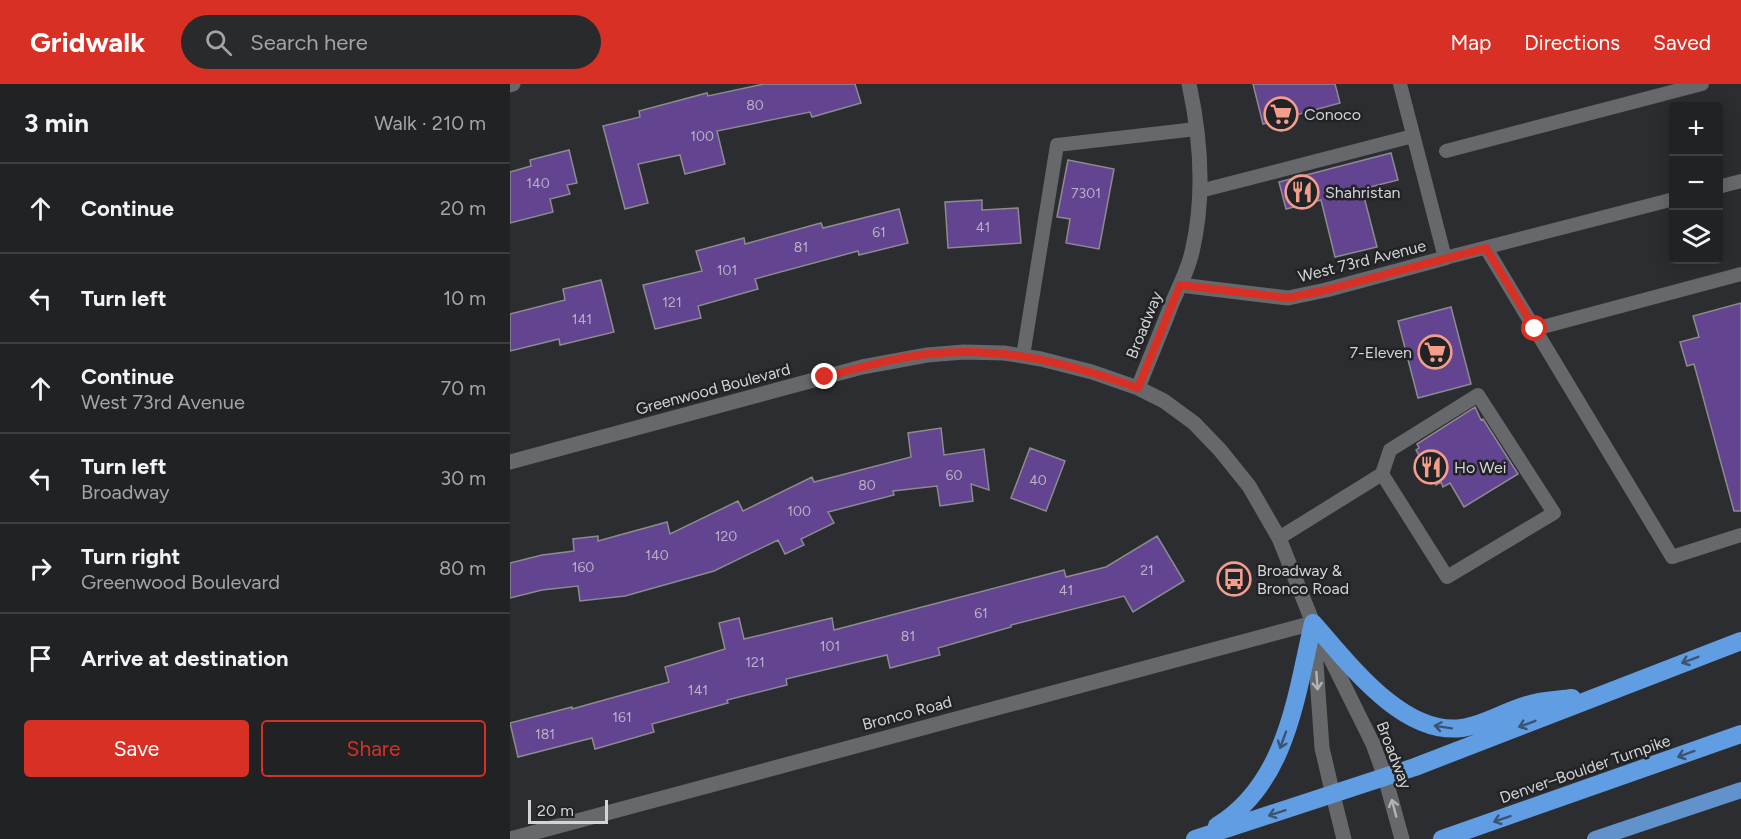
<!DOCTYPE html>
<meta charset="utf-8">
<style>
:root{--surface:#212224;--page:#292a2c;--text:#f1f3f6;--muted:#a2a4a6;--line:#3e3f41;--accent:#d93025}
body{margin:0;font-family:Figtree,sans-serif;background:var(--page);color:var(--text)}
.controls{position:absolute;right:18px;top:18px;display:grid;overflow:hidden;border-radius:6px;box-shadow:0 3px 15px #0003}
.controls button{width:54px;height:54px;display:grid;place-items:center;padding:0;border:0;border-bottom:2px solid var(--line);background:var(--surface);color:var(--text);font:30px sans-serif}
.scale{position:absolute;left:18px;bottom:15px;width:80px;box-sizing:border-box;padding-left:6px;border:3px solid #d4d4d6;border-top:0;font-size:16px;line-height:21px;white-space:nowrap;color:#d4d4d6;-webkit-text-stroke:4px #222326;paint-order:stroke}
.stop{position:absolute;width:18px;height:18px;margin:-14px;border:4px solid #d93025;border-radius:50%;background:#fff}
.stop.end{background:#d93025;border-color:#fff;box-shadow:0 2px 6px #0008}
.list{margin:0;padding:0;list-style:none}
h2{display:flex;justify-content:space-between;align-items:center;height:78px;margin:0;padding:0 24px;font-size:26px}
h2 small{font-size:20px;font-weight:400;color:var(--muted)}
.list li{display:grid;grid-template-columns:39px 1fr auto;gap:18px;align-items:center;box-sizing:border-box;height:90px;padding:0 24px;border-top:2px solid var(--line)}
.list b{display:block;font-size:22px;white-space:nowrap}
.list p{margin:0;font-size:20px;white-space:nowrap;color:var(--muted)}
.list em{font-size:20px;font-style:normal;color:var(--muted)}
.actions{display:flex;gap:12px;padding:18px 24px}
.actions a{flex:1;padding:14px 0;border:2px solid var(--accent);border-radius:6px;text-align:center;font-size:21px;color:var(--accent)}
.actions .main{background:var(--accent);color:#fff}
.icon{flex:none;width:33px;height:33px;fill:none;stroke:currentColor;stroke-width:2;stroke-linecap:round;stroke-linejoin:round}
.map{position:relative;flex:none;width:1231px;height:755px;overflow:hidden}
header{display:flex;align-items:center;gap:36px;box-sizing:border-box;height:84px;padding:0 30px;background:var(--accent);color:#fff}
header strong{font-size:28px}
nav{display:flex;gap:33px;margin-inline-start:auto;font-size:21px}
.search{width:420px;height:54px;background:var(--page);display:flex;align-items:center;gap:15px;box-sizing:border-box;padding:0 21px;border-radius:33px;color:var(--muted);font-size:22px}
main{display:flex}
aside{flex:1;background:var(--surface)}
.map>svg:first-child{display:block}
</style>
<header>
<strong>Gridwalk</strong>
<div class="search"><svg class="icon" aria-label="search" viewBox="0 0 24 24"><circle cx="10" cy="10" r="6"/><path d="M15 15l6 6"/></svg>Search here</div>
<nav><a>Map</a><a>Directions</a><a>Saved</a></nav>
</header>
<main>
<aside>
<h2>3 min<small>Walk · 210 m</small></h2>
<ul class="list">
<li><svg class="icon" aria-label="ahead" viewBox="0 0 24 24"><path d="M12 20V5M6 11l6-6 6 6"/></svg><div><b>Continue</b></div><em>20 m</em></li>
<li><svg class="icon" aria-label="left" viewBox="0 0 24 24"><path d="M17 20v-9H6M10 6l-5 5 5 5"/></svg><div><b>Turn left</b></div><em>10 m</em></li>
<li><svg class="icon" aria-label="ahead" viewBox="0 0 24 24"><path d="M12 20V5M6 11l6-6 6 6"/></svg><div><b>Continue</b><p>West 73rd Avenue</p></div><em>70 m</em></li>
<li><svg class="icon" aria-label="left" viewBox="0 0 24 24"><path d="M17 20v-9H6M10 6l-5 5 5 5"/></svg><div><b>Turn left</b><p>Broadway</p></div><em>30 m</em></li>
<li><svg class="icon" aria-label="right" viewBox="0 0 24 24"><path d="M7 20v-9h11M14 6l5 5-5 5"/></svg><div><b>Turn right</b><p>Greenwood Boulevard</p></div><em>80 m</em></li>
<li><svg class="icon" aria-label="arrive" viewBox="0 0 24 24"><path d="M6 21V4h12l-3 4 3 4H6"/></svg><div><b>Arrive at destination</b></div></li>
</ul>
<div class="actions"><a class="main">Save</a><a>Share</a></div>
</aside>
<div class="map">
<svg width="1231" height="755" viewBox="0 0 1231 755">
<rect width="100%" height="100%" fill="#2c2d30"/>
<path fill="#624490" stroke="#8c8b8e" stroke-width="1.5" d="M254,0H345L351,19L302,33L300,28L207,47L215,80L175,90L170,71L128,80L138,119L115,125L93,42L130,33L129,27L197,9L198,12Z
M743,0H825L830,19L753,40Z
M59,66L67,99L57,101L60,110L40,115L43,128L0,139V88L21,82L20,76Z
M881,69L888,96L852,105L867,163L825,173L811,116L776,125L769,98Z
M558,76L604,85L589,165L556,159L560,135L547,133Z
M472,116V126L508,124L511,159L438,164L435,118Z
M389,125L398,159L349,171L348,167L245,195L248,205L188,222L191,234L145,245L133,201L192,187L186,167L234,154L235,160L311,139L313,144Z
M91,196L104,248L50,261L49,255L0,267V230L55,216L53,205Z
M1231,219V427H1224L1184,280L1177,282L1170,258L1189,253L1183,232Z
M941,223L961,300L908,314L888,237Z
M965,323L971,336L973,335L1008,390L954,423L940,399L933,403L931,398L926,401L906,366L909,364L907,360Z
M431,344L434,371L474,365L479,406L461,400L463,417L430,422L427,402L383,407L384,411L318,428L324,439L291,455L294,461L275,470L268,456L204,487L115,512L70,517L68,502L32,506L0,514V479L32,471L64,467L63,455L88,452V457L157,438L160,450L228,417L233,427L302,393L304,398L401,373L398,349Z
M520,364L555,377L536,427L501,414Z
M647,452L674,497L623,528L614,512L501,541V543L428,564L430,571L380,584L377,571L276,595L277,601L217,616L218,619L142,640L144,648L85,665L82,654L8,673L0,639L62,623V625L159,598L155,583L215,565L209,539L229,534L234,555L322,534L324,546L554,486L556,493L596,483Z"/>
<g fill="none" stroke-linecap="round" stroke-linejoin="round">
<path stroke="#67686b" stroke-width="14" d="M890,0L935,174L1164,115
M936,67L1192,0
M1208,103L1231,97
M690,107L903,52
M976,164L1162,473L1231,451
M1025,245L1231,190
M513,272L547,61L686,45
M769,454L872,390L937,493L1044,429L968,311L880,366L872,390"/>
<path stroke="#67686b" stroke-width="15" d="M0,1L3,0
M670,201L778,214L816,206L935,174
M0,755L803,539"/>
<path stroke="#67686b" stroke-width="15" d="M628,304C639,276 651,248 662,219C669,203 678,186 682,168C695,113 691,55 679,0
M0,378L352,283L417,271L454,268L494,269L531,275L582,288L628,304L654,317L684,339L710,366L739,402L769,454L803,539L863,660L875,693
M804,551L812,664L823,711"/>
<path stroke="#67686b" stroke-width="15" d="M875,693L892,755
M823,711L834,755"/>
<path stroke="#6292cb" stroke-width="16" d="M1085,755L1231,706"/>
<path stroke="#619de3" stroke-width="18" d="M803,539C838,578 892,652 952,644C975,641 995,627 1017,621C1031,616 1048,616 1062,614
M707,742C777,699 786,612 803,539
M685,755L905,683L1231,557
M932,755L1231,650"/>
</g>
<defs><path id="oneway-shaft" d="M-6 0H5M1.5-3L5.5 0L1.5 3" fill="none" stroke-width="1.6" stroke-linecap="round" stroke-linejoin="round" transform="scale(1.5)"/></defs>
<g stroke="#3b5472">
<use href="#oneway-shaft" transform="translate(1180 576) rotate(159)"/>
<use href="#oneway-shaft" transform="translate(1017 640) rotate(159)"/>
<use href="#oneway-shaft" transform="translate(933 643) rotate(-171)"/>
<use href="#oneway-shaft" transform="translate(773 656) rotate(110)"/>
<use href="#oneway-shaft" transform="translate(1176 670) rotate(160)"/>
<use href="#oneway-shaft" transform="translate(767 729) rotate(162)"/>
<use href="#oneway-shaft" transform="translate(992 735) rotate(161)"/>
</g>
<g stroke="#b3b4b6">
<use href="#oneway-shaft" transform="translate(807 597) rotate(86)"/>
<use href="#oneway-shaft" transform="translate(884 724) rotate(-105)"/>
</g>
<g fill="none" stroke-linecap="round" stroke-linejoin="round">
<path stroke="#d93025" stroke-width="8" d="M315,293C349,284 383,274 418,270C493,262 558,279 628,304L670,201L778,214L816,206L976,164L1025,245"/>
</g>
<defs>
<g id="supermarket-ring" transform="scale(1.725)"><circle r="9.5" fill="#222326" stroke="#f49d8b" stroke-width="1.5"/><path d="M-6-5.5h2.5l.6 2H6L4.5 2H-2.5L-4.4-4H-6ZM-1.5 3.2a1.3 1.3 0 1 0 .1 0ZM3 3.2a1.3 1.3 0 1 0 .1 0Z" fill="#f49d8b"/></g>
<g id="restaurant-ring" transform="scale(1.725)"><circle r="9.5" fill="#222326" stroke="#f49d8b" stroke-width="1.5"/><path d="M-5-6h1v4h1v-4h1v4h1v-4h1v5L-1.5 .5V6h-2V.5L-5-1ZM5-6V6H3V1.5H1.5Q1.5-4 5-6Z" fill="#f49d8b"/></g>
<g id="bus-ring" transform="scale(1.725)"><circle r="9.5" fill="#222326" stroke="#f49d8b" stroke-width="1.5"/><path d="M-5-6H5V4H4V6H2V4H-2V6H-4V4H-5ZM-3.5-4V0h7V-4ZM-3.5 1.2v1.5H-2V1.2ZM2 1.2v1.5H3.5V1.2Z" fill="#f49d8b"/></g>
</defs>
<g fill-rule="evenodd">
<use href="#supermarket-ring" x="771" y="30"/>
<use href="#restaurant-ring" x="792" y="108"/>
<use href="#supermarket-ring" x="925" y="268"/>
<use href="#restaurant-ring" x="921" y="383"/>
<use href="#bus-ring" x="724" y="495"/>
</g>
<g text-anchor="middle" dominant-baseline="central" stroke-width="5" stroke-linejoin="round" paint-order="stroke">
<g font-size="14" fill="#b8b0c4">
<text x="245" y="21">80</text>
<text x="192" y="52">100</text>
<text x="28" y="99">140</text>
<text x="576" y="109">7301</text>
<text x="473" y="143">41</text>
<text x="369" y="148">61</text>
<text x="291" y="163">81</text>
<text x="217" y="186">101</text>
<text x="162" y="218">121</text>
<text x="72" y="235">141</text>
<text x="444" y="391">60</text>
<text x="528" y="396">40</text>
<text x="357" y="401">80</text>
<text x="289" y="427">100</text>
<text x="216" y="452">120</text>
<text x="147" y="471">140</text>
<text x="73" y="483">160</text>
<text x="637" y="486">21</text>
<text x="556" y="506">41</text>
<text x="471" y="529">61</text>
<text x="398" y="552">81</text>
<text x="320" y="562">101</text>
<text x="245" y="578">121</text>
<text x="188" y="606">141</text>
<text x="112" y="633">161</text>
<text x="35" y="650">181</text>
</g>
<g font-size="16" fill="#d4d4d6" stroke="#222326" text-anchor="start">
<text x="794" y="30">Conoco</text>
<text x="815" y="108">Shahristan</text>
<text x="902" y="268" text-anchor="end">7-Eleven</text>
<text x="944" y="383">Ho Wei</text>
<text x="747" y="486">Broadway &amp;<tspan x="747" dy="18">Bronco Road</tspan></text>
</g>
<g font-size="16" fill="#d4d4d6" stroke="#222326">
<text transform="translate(852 177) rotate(-14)">West 73rd Avenue</text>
<text transform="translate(634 241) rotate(-68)">Broadway</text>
<text transform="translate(203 305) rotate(-15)">Greenwood Boulevard</text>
<text transform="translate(397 629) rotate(-15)">Bronco Road</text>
<text transform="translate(884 671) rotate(69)">Broadway</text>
<text transform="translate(1075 685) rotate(-19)">Denver–Boulder Turnpike</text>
</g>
</g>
</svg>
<div class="controls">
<button>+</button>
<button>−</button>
<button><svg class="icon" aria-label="layers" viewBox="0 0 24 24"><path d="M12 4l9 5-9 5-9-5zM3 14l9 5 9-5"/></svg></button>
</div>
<div class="scale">20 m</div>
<div class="stop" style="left:1025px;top:245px"></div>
<div class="stop end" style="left:315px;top:293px"></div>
</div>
</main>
